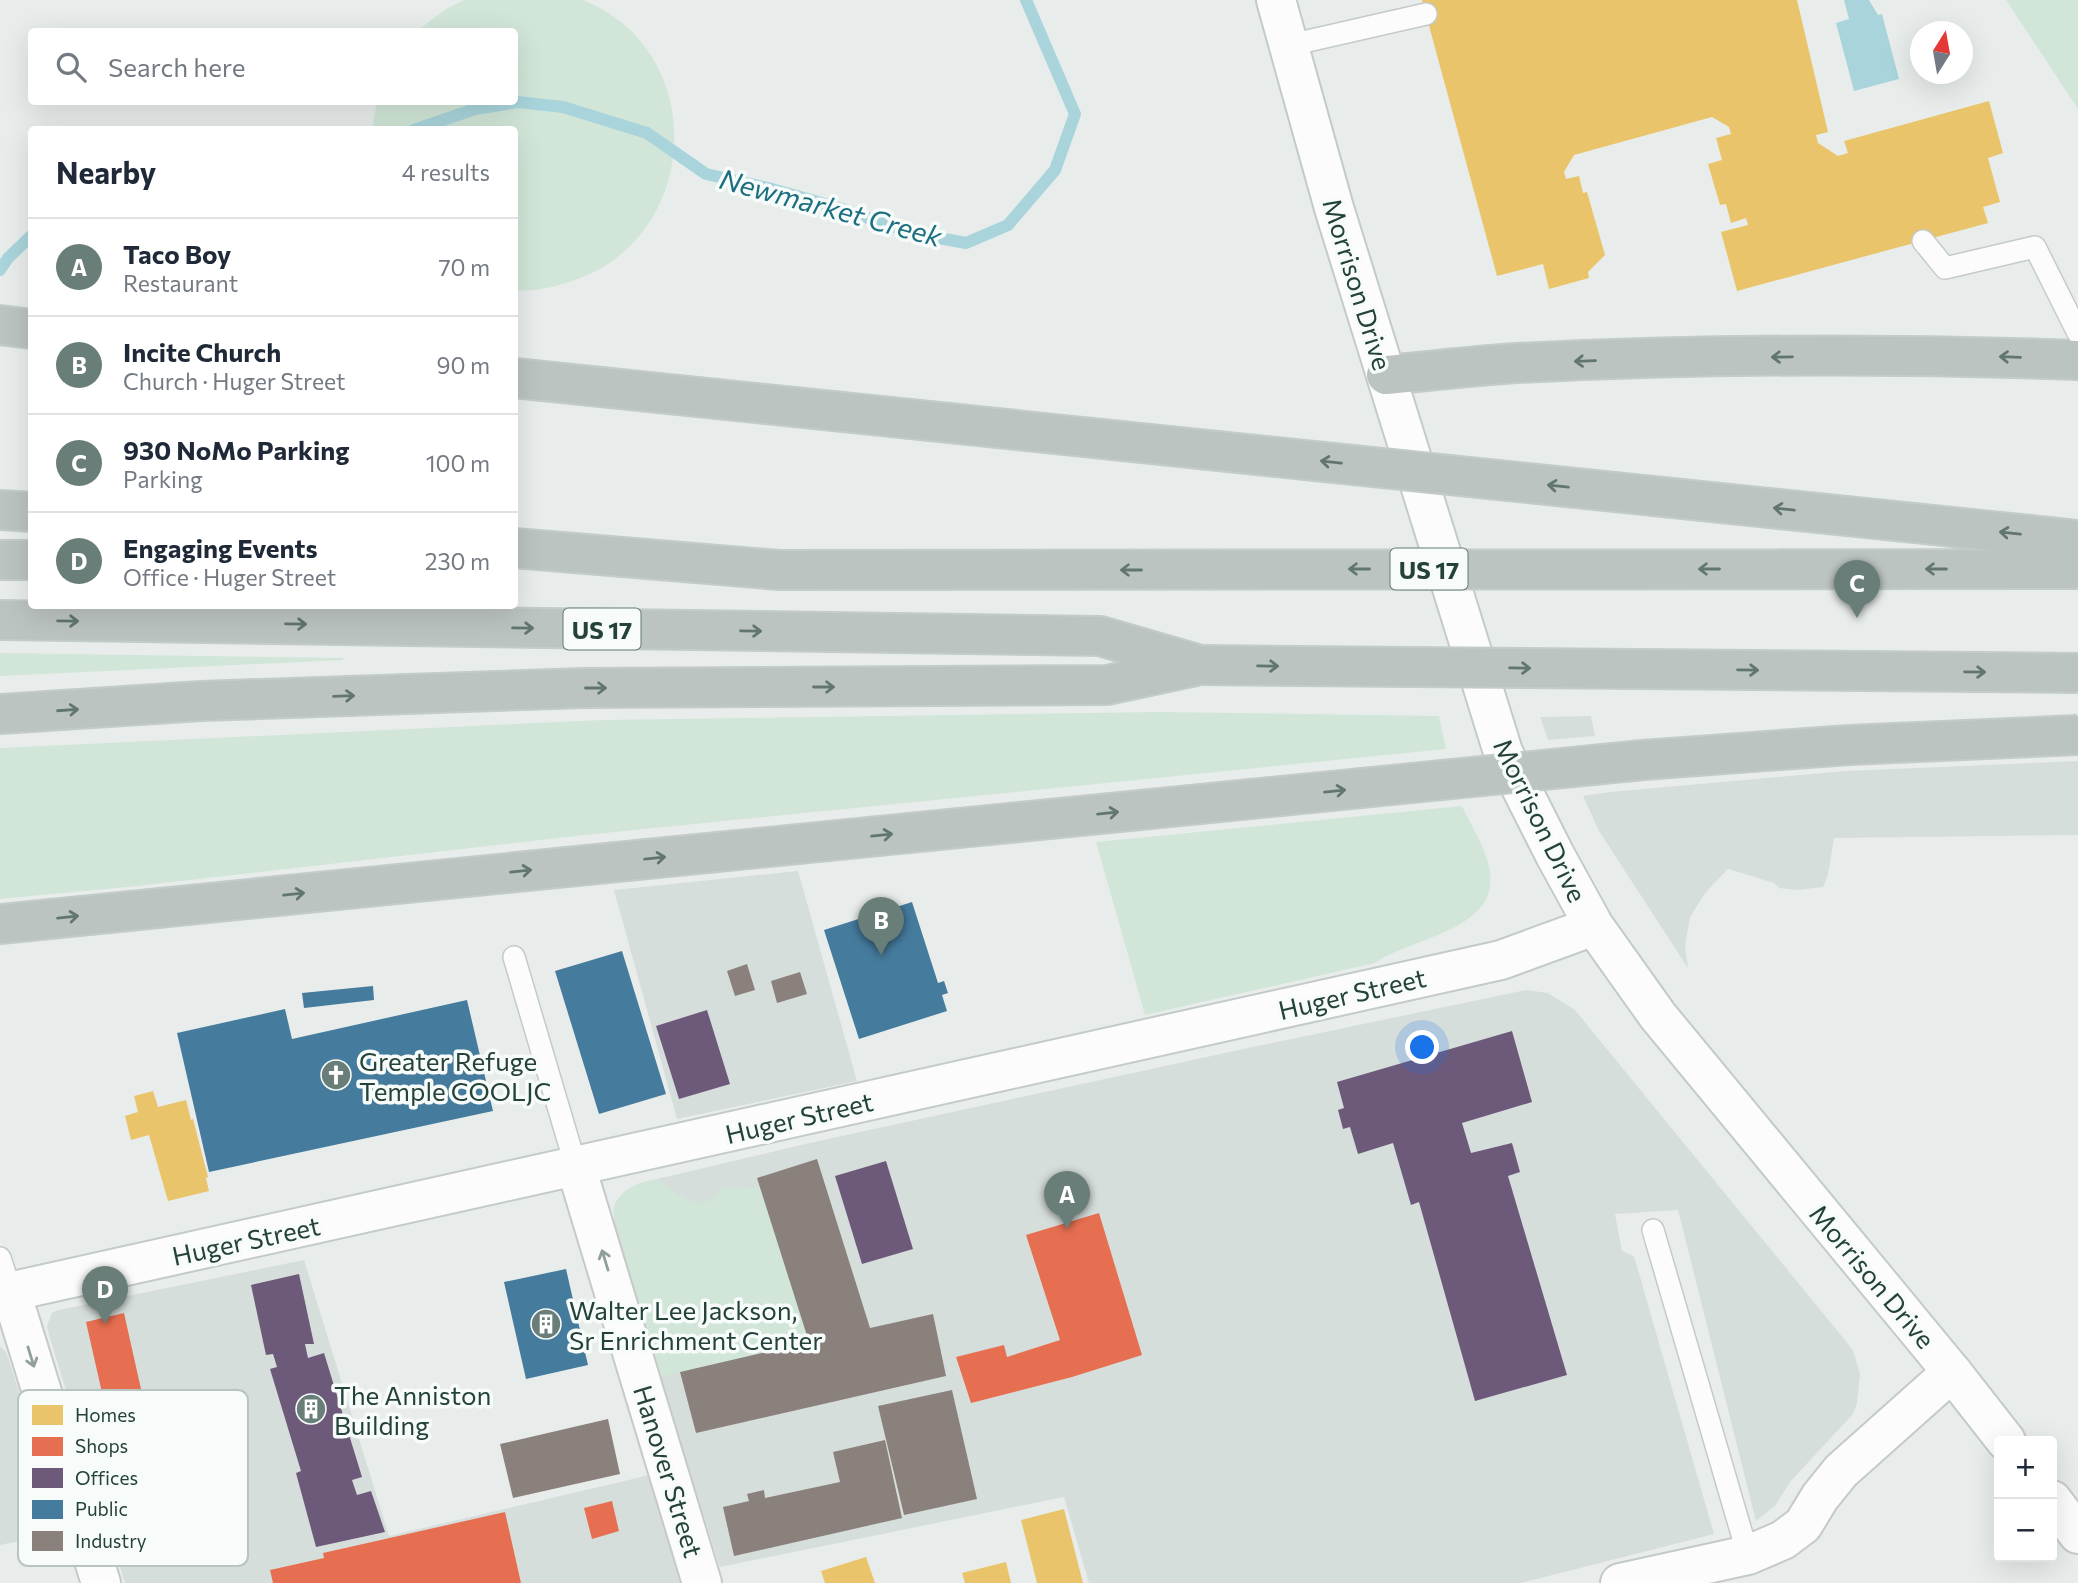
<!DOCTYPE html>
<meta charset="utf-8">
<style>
:root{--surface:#fff;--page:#f2f2f3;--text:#1f2937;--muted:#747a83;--line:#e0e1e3;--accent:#697e78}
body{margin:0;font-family:Commissioner,sans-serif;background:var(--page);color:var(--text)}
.controls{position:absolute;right:21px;bottom:21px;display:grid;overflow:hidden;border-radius:7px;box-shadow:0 7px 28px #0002}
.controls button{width:63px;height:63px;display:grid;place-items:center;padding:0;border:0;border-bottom:2px solid var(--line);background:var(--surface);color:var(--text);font:35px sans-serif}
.compass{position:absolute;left:1910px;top:21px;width:63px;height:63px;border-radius:50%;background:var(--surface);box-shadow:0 7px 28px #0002;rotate:11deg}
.you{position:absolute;left:1423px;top:1048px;width:24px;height:24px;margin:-18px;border:5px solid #fff;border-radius:50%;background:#1a73e8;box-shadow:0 0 0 10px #1a73e833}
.badge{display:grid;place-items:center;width:46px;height:46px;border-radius:50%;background:var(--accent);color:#fff;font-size:23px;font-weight:700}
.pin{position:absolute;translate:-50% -58px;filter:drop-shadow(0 2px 4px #0008)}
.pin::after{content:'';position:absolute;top:37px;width:24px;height:21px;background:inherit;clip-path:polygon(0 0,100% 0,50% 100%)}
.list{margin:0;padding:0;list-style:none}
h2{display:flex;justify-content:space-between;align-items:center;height:91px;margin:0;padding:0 28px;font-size:30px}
h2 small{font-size:23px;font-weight:400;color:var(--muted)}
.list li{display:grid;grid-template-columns:46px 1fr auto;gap:21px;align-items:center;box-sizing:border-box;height:98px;padding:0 28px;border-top:2px solid var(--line)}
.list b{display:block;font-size:26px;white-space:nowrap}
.list p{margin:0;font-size:23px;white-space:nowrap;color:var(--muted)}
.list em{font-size:23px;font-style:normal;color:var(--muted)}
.icon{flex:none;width:38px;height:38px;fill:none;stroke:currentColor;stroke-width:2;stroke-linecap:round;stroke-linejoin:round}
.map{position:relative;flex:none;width:2078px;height:1583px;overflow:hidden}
.search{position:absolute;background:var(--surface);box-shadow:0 7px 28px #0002;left:28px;top:28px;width:490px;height:77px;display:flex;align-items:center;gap:18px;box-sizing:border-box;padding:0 24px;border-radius:7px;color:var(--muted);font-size:26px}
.panel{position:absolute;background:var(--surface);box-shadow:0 7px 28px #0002;left:28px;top:126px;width:490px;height:483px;border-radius:7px}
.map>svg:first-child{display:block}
</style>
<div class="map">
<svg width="2078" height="1583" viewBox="0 0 2078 1583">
<rect width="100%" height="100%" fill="#e8edeb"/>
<path fill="#d6dedb" d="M1591,716L1595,736L1548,740L1540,717Z
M2078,761V835L1834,838L1828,875L1823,887L1798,890L1779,888L1774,883L1728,869L1705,893L1690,917L1685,946L1688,968L1599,831L1583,796L1611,792L1845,771Z
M798,871L857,1081L677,1119L614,890Z
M1526,990L1548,993L1575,1010L1853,1350L1860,1374L1857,1403L1853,1414L1790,1482L1775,1506L1756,1521L1678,1210L1615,1214L1622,1251L1634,1256L1714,1534L1521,1583H1089L1064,1497L720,1567L659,1377L614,1221L615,1203L626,1190L640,1183L814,1142L1248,1048Z
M304,1260L389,1536L654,1474L686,1583H125L49,1335L47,1326L52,1313L59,1310Z
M0,1346L7,1354L64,1532L0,1545Z"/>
<path fill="#d1e6d8" d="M464,0H583C711,51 702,239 572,281C554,287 534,292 515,290L514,130L372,129L377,102H514V32L417,31L446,9Z
M2006,0H2078V109Z
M0,653L343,658V660L0,676Z
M1159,712L1439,716L1446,749L585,835L137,886L0,899V748L602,720Z
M1462,806C1471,826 1487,849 1490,872C1499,930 1411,938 1375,963L1145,1015L1096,842Z
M658,1179C670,1188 694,1211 710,1200C715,1197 719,1192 723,1187L760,1188L809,1342L659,1377L613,1211C619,1189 637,1183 658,1179Z"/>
<path fill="#a9d4db" d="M1844,0H1869L1878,15L1882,14L1899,79L1854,91L1836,23L1849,19Z"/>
<path fill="#e9c46a" d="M1422,0H1797L1828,132L1816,135L1818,143L1838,156L1848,153L1844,141L1989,101L2003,153L1988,158L2000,202L1983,207L1988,223L1737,291L1721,232L1748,225L1746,218L1731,223L1726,204L1720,205L1708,164L1722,160L1716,138L1731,134L1729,127L1712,117L1574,155L1564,172L1566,179L1579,176L1583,193L1587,192L1605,255L1588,272L1589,278L1549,289L1543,264L1497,276Z
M153,1091L158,1107L186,1100L191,1120L193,1119L208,1177L206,1178L209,1191L168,1201L149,1135L131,1140L125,1116L138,1112L134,1096Z
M1064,1509L1083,1583H1037L1021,1520Z
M866,1557L875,1583H825L821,1571Z
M1006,1562L1011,1583H965L962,1573Z"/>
<path fill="#e76f51" d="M1099,1213L1142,1355L1072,1377L971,1403L956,1357L1004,1345L1007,1357L1060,1340L1026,1235Z
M124,1313L143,1398L105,1406L86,1322Z
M612,1501L619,1531L592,1539L584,1508Z
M505,1512L521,1583H273L270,1570L324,1558L323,1553Z"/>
<path fill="#6d597a" d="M707,1010L730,1084L679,1099L656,1026Z
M1512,1031L1532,1102L1462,1123L1471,1153L1512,1143L1520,1172L1508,1176L1567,1375L1475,1401L1419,1202L1411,1205L1393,1143L1358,1154L1350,1127L1343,1129L1338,1110L1344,1108L1337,1082Z
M886,1161L913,1249L862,1264L835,1176Z
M299,1274L314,1344H305L308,1358L324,1353L362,1477L352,1480L357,1495L371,1491L385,1532L316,1547L296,1473L301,1471L270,1369L277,1367L273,1354L266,1355L251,1285Z"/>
<path fill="#457b9d" d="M912,902L938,983L944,981L948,993L942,995L947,1011L859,1039L824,930Z
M622,951L666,1094L599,1114L555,971Z
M373,986L374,1000L304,1008L302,993Z
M467,1000L493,1111L209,1172L177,1033L285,1009L292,1039Z
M566,1269L588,1365L526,1379L504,1282Z"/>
<path fill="#8a817c" d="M747,964L755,990L735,996L727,971Z
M800,972L807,994L777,1003L771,981Z
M817,1159L870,1328L933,1314L946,1376L696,1433L680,1372L809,1342L757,1178Z
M952,1390L977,1499L904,1515L878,1406Z
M608,1419L620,1474L513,1498L500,1444Z
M885,1440L902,1518L734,1556L723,1507L749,1501L747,1494L764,1490L765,1498L840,1482L833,1452Z"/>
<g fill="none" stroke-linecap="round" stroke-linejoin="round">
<path stroke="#a9d4db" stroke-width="12" d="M414,130L475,109L518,102L563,107L647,133L706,174L772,189L839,208L912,233L966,243L1008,225L1055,170L1075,114L1026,0
M0,270L8,258L32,235"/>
<g stroke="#c5cac8" stroke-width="24">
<path id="lane" d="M1290,45L1426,14
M1923,241L1945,268L2035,247L2078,333
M514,957L576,1167
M1653,1230L1748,1555
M0,1258L11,1292"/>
</g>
<g stroke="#c5cac8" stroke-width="42">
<path id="street" d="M576,1167L702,1583
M11,1292L101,1583
M1620,1583L1748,1555L1783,1540L1803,1525L1820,1497L1841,1471L1952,1372"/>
</g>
<g stroke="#c3cbc8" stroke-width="42">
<path id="secondary" d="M1276,0L1334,208L1503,752L1555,855L1594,926L1658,1016L1952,1372L2006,1441
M0,1294L1501,960L1594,926
M2052,1500L2078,1534"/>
</g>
<g stroke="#c3ccc9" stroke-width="42">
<path id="highway" d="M0,325L32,329
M1386,375C1429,371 1473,366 1517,363C1704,354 1891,353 2078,360
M0,510L32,512
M514,548L779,570
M0,560H32
M0,620L1100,636L1200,665
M0,714L201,701L584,688L1107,685L1196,666
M0,924L587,865"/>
</g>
<use href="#lane" stroke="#fcfcfc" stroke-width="21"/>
<use href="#street" stroke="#fcfcfc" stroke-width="38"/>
<use href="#secondary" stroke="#fcfcfc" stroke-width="38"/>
<use href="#highway" stroke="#bcc4c2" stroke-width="38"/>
<g stroke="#c3ccc9" stroke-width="42" stroke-linecap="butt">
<path id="highway-bridge" d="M514,378L2078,540
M779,570L2078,569
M1200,665L2078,673
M587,865L1643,760L1849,745L2078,735"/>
</g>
<use href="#highway-bridge" stroke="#bcc4c2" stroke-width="38"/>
</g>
<defs><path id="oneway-shaft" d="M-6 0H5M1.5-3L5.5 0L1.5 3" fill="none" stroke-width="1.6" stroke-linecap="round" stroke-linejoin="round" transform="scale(1.75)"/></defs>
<g stroke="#617670">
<use href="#oneway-shaft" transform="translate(1782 357) rotate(179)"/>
<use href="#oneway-shaft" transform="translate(2010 357) rotate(-178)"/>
<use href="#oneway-shaft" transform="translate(1585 361) rotate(178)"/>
<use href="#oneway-shaft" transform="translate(1331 462) rotate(-174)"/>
<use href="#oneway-shaft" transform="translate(1558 486) rotate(-174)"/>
<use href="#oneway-shaft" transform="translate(1784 509) rotate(-174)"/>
<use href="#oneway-shaft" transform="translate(2010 533) rotate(-174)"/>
<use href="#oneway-shaft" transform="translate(1359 569) rotate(180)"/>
<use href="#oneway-shaft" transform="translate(1709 569) rotate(180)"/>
<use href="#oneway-shaft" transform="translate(1936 569) rotate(180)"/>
<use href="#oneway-shaft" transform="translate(1131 570) rotate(180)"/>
<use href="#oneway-shaft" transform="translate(68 621) rotate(1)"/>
<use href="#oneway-shaft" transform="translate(296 624) rotate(1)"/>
<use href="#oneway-shaft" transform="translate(523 628) rotate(1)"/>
<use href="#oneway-shaft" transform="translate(751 631) rotate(1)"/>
<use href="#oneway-shaft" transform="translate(1268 666) rotate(1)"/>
<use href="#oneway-shaft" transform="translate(1520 668) rotate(1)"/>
<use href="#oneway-shaft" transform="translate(1748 670) rotate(1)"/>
<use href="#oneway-shaft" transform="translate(1975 672) rotate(1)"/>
<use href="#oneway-shaft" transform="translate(824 687)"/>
<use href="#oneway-shaft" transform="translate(596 688)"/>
<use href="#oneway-shaft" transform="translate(344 696) rotate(-2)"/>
<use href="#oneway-shaft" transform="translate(68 710) rotate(-4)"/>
<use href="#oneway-shaft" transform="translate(1335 791) rotate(-6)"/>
<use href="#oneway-shaft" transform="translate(1108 813) rotate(-6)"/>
<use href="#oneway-shaft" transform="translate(882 835) rotate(-6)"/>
<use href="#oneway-shaft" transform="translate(655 858) rotate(-6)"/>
<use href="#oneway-shaft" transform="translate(521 871) rotate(-6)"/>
<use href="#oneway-shaft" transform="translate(294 894) rotate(-6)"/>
<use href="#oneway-shaft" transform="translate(68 917) rotate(-6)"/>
</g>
<g stroke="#909f9b">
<use href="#oneway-shaft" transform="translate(605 1260) rotate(-107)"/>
<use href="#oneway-shaft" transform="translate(31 1357) rotate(73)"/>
</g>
<defs>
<g id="church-disc" transform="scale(1.575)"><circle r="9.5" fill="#697e78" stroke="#f7fbf9"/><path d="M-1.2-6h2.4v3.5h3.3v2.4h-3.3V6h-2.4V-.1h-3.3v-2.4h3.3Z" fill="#fff"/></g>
<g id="building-disc" transform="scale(1.575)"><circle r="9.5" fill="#697e78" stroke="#f7fbf9"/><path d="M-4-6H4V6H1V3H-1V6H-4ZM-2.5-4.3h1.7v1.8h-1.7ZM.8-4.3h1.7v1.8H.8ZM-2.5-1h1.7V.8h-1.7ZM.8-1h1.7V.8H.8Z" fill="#fff"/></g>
</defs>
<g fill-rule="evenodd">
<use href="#church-disc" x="336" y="1075"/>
<use href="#building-disc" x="546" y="1324"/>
<use href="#building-disc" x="311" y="1409"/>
</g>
<g text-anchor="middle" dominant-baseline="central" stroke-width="7" stroke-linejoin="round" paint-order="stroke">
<g fill="#f7fbf9" stroke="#637a73" stroke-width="2">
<rect x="1390.5" y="548.5" width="77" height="41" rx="5"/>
<rect x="563.5" y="608.5" width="77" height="41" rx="5"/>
</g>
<g font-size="24" font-weight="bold" fill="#24423a">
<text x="1429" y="569">US 17</text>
<text x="602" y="629">US 17</text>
</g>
<g font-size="26" fill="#24423a" stroke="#f7fbf9">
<text transform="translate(1358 284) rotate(73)">Morrison Drive</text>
<text transform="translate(1541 820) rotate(64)">Morrison Drive</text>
<text transform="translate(1352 993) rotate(-13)">Huger Street</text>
<text transform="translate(799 1117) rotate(-13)">Huger Street</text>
<text transform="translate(246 1240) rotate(-12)">Huger Street</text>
<text transform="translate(1873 1276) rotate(50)">Morrison Drive</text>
<text transform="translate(669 1471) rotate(73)">Hanover Street</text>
</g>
<g font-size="26" fill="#24423a" stroke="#f7fbf9" text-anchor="start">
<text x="359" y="1060">Greater Refuge<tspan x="359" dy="30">Temple COOLJC</tspan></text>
<text x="569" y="1309">Walter Lee Jackson,<tspan x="569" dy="30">Sr Enrichment Center</tspan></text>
<text x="334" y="1394">The Anniston<tspan x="334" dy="30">Building</tspan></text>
</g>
<g font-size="28" font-style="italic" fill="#1c6f80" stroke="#f7fbf9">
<text transform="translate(831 207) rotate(15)">Newmarket Creek</text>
</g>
</g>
<rect x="18" y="1390" width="230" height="176" rx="10" fill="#f7fbf9" stroke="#b8c4c0" stroke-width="2"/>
<rect x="32" y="1405" width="31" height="20" fill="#e9c46a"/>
<rect x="32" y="1437" width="31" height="19" fill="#e76f51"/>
<rect x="32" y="1468" width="31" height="20" fill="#6d597a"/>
<rect x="32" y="1500" width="31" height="19" fill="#457b9d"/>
<rect x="32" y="1531" width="31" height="20" fill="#8a817c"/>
<g font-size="19" fill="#24423a">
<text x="75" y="1422">Homes</text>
<text x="75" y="1453">Shops</text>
<text x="75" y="1485">Offices</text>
<text x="75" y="1516">Public</text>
<text x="75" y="1548">Industry</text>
</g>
</svg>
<div class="controls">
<button>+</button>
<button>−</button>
</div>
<svg class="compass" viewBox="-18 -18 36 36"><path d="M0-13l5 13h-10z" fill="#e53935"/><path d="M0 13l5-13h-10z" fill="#747a83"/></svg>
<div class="you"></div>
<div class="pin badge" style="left:1067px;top:1229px">A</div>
<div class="pin badge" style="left:881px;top:955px">B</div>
<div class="pin badge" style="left:1857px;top:618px">C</div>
<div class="pin badge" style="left:105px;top:1324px">D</div>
<div class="search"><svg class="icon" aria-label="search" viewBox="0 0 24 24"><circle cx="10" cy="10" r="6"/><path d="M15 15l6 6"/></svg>Search here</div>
<section class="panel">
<h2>Nearby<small>4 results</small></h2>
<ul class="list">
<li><span class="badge">A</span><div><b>Taco Boy</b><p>Restaurant</p></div><em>70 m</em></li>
<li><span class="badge">B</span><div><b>Incite Church</b><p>Church · Huger Street</p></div><em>90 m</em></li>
<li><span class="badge">C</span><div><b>930 NoMo Parking</b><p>Parking</p></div><em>100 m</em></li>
<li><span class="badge">D</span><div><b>Engaging Events</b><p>Office · Huger Street</p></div><em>230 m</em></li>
</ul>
</section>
</div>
